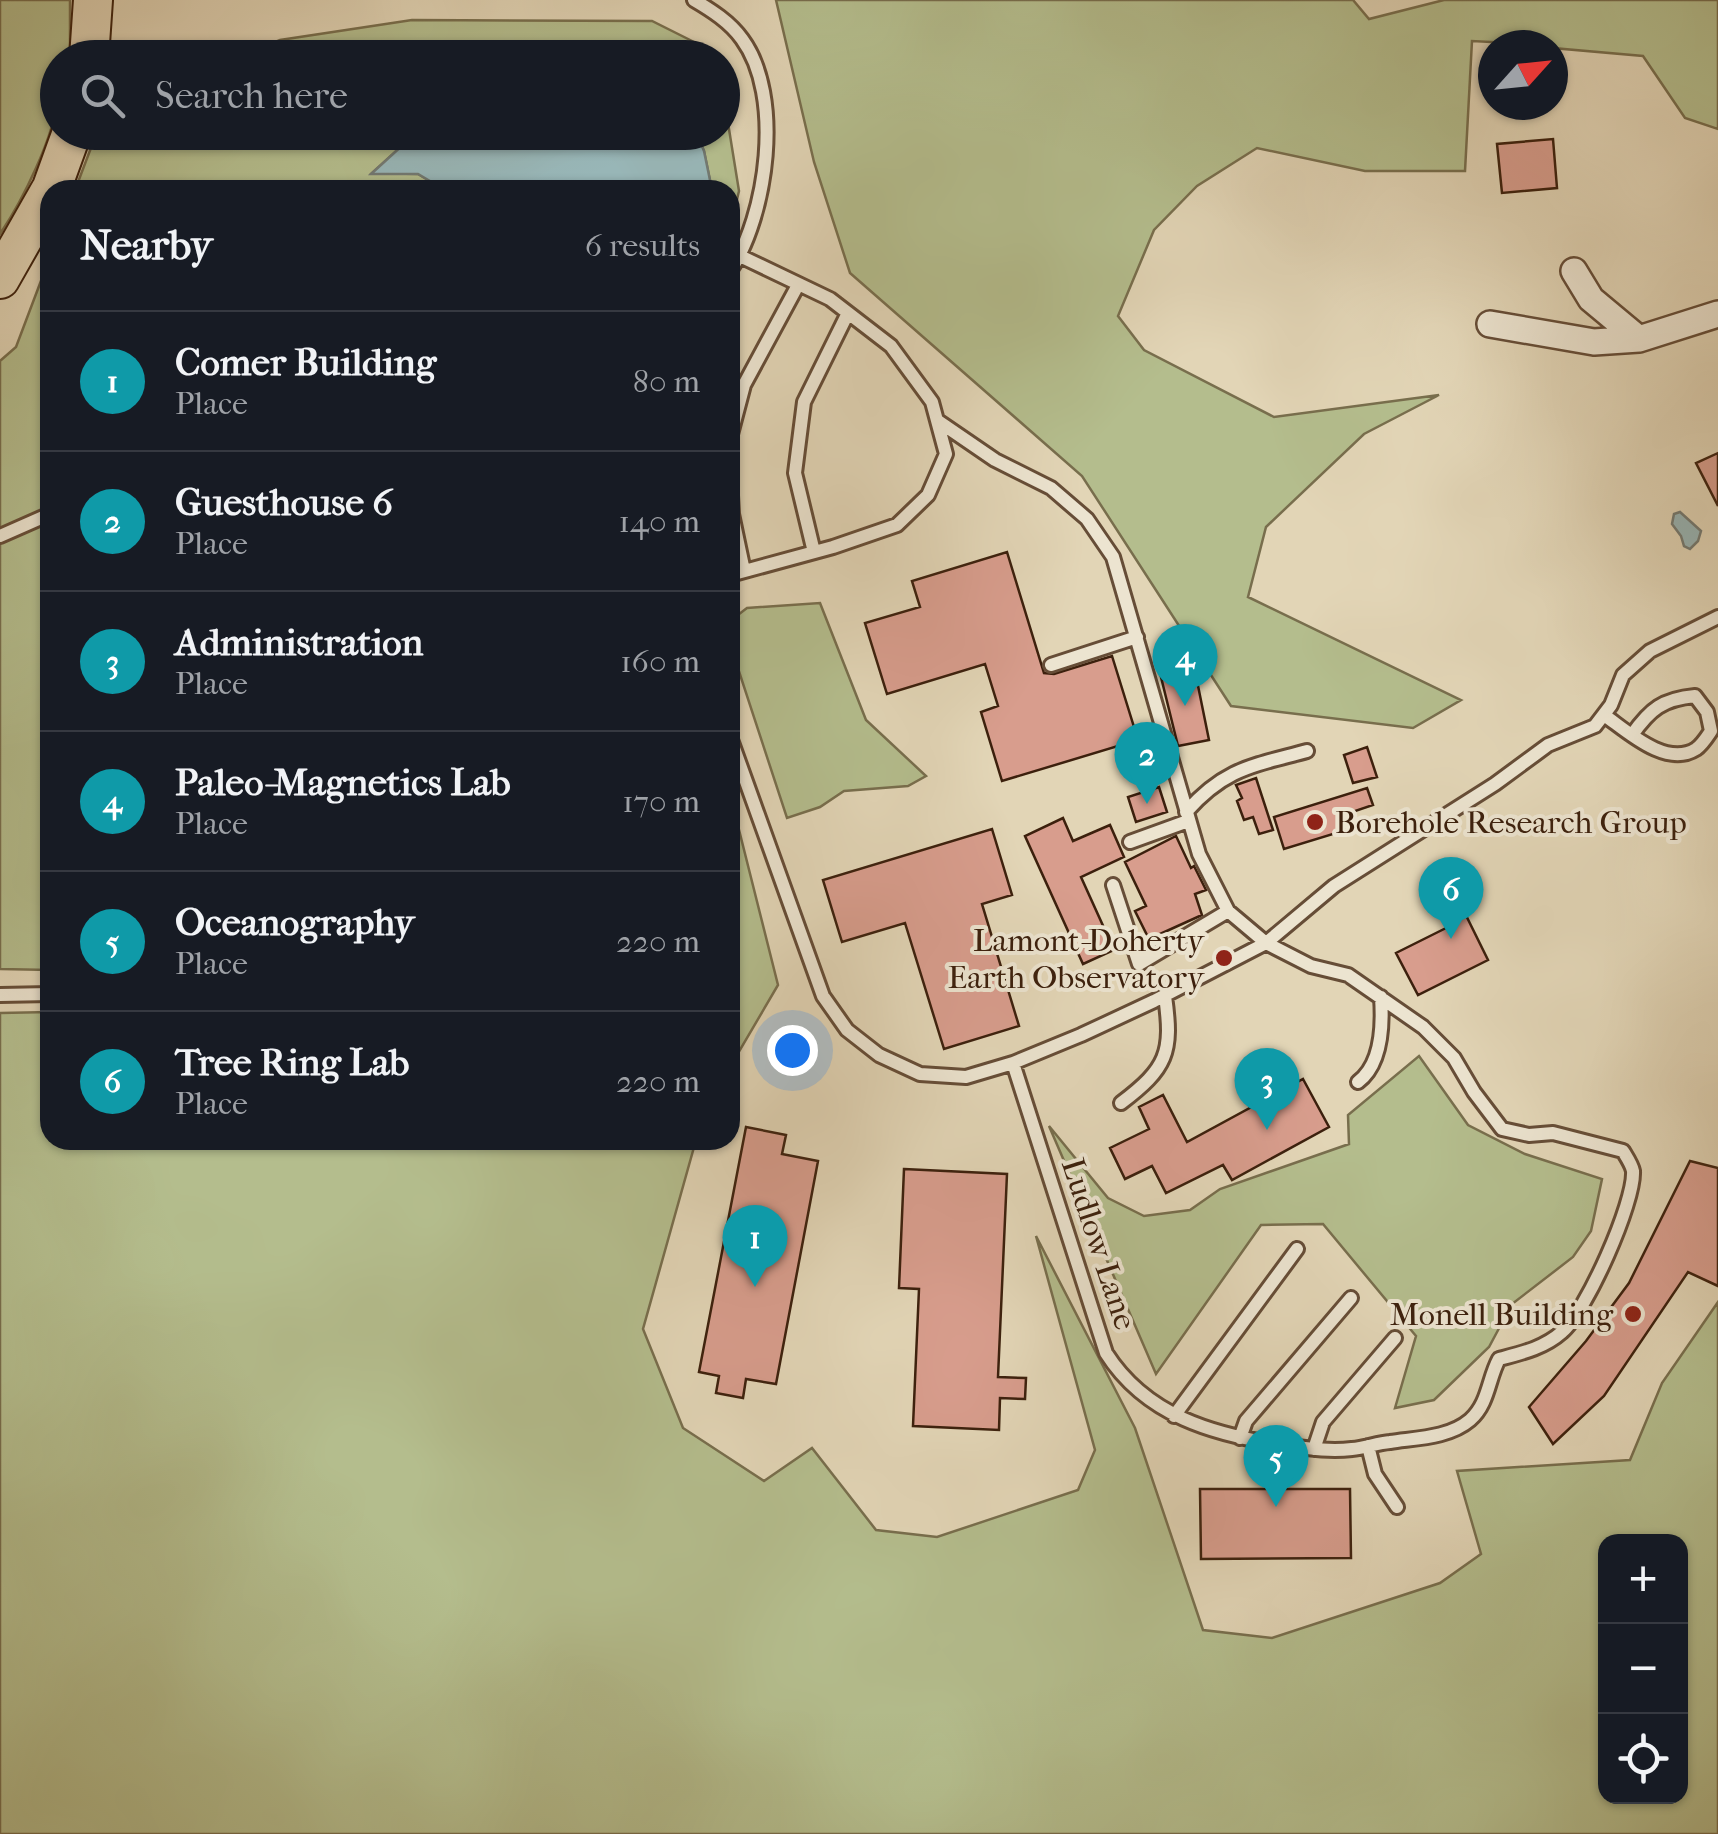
<!DOCTYPE html>
<meta charset="utf-8">
<style>
:root{--surface:#171b24;--page:#242831;--text:#f1f3f6;--muted:#9ea1a6;--line:#363941;--accent:#1a73e8}
body{margin:0;font-family:"IM FELL French Canon",serif;background:var(--page);color:var(--text)}
.controls{position:absolute;right:30px;bottom:30px;display:grid;overflow:hidden;border-radius:20px;box-shadow:0 2px 8px #0004}
.controls button{width:90px;height:90px;display:grid;place-items:center;padding:0;border:0;border-bottom:2px solid var(--line);background:var(--surface);color:var(--text);font:50px sans-serif}
.compass{position:absolute;left:1478px;top:30px;width:90px;height:90px;border-radius:50%;background:var(--surface);box-shadow:0 2px 8px #0004;rotate:63deg}
.you{position:absolute;left:792px;top:1050px;width:35px;height:35px;margin:-25px;border:8px solid #fff;border-radius:50%;background:#1a73e8;box-shadow:0 0 0 15px #1a73e833}
.badge{display:grid;place-items:center;width:65px;height:65px;border-radius:50%;background:var(--accent);color:#fff;font-size:32px;font-weight:700}
.pin{position:absolute;translate:-50% -82px;filter:drop-shadow(0 2px 5px #0008)}
.pin::after{content:'';position:absolute;top:52px;width:35px;height:30px;background:inherit;clip-path:polygon(0 0,100% 0,50% 100%)}
.list{margin:0;padding:0;list-style:none}
h2{display:flex;justify-content:space-between;align-items:center;height:130px;margin:0;padding:0 40px;font-size:42px}
h2 small{font-size:32px;font-weight:400;color:var(--muted)}
.list li{display:grid;grid-template-columns:65px 1fr auto;gap:30px;align-items:center;box-sizing:border-box;height:140px;padding:0 40px;border-top:2px solid var(--line)}
.list b{display:block;font-size:38px;white-space:nowrap}
.list p{margin:0;font-size:32px;white-space:nowrap;color:var(--muted)}
.list em{font-size:32px;font-style:normal;color:var(--muted)}
.icon{flex:none;width:55px;height:55px;fill:none;stroke:currentColor;stroke-width:2;stroke-linecap:round;stroke-linejoin:round}
.map{position:relative;flex:none;width:1718px;height:1834px;overflow:hidden}
.search{position:absolute;background:var(--surface);box-shadow:0 2px 8px #0004;left:40px;top:40px;width:700px;height:110px;display:flex;align-items:center;gap:25px;box-sizing:border-box;padding:0 35px;border-radius:55px;color:var(--muted);font-size:38px}
.panel{position:absolute;background:var(--surface);box-shadow:0 2px 8px #0004;left:40px;top:180px;width:700px;height:970px;border-radius:30px}
.map>svg:first-child{display:block}
</style>
<div class="map">
<svg width="1718" height="1834" viewBox="0 0 1718 1834">
<rect width="100%" height="100%" fill="#e2d5b6"/>
<filter id="stains"><feTurbulence type="fractalNoise" baseFrequency=".002" numOctaves="4"/><feColorMatrix values="0 0 0 0 .2 0 0 0 0 .09 0 0 0 0 .02 0 0 0 .5 -.17"/></filter>
<radialGradient id="worn" r=".72"><stop offset=".6" stop-color="#630" stop-opacity="0"/><stop offset="1" stop-color="#630" stop-opacity=".3"/></radialGradient>
<path fill="#b4bd8d" stroke="#786e4d" stroke-width="2.5" fill-rule="evenodd" d="M0,0H70V51L68,57L58,58C58,70 59,84 58,97C54,137 23,200 0,234Z
M776,0H1353L1369,19L1444,0H1718V129L1685,118L1643,56L1553,48V45L1472,41L1465,171H1365L1257,148L1197,186L1154,230L1118,316L1144,350L1274,417L1439,395L1364,434L1266,527L1248,597L1461,700L1413,728L1231,706L1082,476L850,273L814,162Z
M412,20L652,21L714,52L715,57H604L572,49L546,58H237L280,40Z
M723,92L739,191L730,229V190H712L704,151L696,133L722,132Z
M97,132L416,133L372,173L418,174L445,190H75Z
M50,257V970L0,969V361L16,347Z
M820,603L866,720L926,776L908,786L844,791L820,807L787,818L730,644V621L747,608Z
M730,794L778,985L730,1067Z
M50,1012V1140H696L643,1329L683,1428L764,1481L812,1448L876,1530L937,1537L1078,1490L1095,1450L1036,1236L1135,1428L1203,1630L1272,1638L1440,1583L1481,1554L1457,1471L1630,1460L1662,1383L1718,1302V1834H0V1013ZM1606,1542H1680V1796H1606Z
M1419,1056L1468,1125L1525,1154L1602,1179L1591,1231L1573,1257L1512,1304L1489,1347L1434,1400L1395,1408L1416,1336L1323,1224L1261,1225L1156,1374L1049,1126L1108,1198L1144,1216L1190,1210L1220,1189L1349,1144L1348,1115Z"/>
<path fill="#98b6b7" stroke="#737a73" stroke-width="2.5" d="M696,132L704,151L712,190H445L418,174H371L416,133Z
M1680,512L1701,531L1698,541L1690,549L1684,546L1681,536L1672,524L1674,514Z"/>
<path fill="#d89d8d" stroke="#3c200d" stroke-width="2.5" d="M1553,139L1557,188L1502,193L1497,144Z
M1718,453V506L1696,463Z
M1007,552L1044,673L1054,674L1112,656L1138,740L1002,781L981,712L998,706L985,664L887,694L865,623L920,607L912,581Z
M1194,666L1209,740L1178,746L1160,673Z
M1367,747L1377,777L1353,783L1344,755Z
M1256,778L1273,830L1259,834L1253,817L1244,820L1237,801L1242,798L1236,785Z
M1159,787L1167,812L1136,822L1128,797Z
M1367,788L1373,805L1352,812L1356,827L1284,849L1274,817Z
M1063,818L1073,841L1110,825L1124,857L1081,877L1114,950L1083,964L1025,836Z
M992,829L1012,895L982,904L1019,1026L944,1049L905,923L842,942L823,880Z
M1176,836L1191,868L1194,866L1206,890L1195,894L1202,915L1149,939L1135,911L1146,906L1125,862Z
M1452,887L1488,960L1418,995L1396,953L1452,925L1436,894Z
M1303,1079L1329,1127L1232,1180L1223,1165L1166,1193L1152,1166L1125,1179L1110,1148L1149,1129L1139,1107L1163,1095L1187,1142Z
M746,1127L786,1135L782,1154L818,1161L776,1384L746,1379L743,1398L716,1393L719,1376L699,1372Z
M1690,1161L1718,1168V1286L1688,1272L1604,1396L1553,1444L1529,1407L1586,1341L1629,1283Z
M904,1169L1007,1174L998,1377L1026,1378L1025,1399L1000,1398L999,1430L913,1426L919,1289L899,1288Z
M1200,1489H1350L1351,1558L1201,1559Z"/>
<g fill="none" stroke-linecap="round" stroke-linejoin="round">
<g stroke="#664d37" stroke-width="18">
<path id="service" d="M694,0C711,10 730,22 742,39C784,96 767,216 730,271
M730,438L744,385L798,285
M730,477L732,514L744,571
M0,536L50,514
M814,552L795,473L804,402L848,313
M730,575L833,547L897,525L928,495L946,454L932,402L891,346L830,299L740,256
M1051,665L1137,637
M1604,715C1627,731 1666,768 1696,749C1702,745 1707,737 1711,731L1707,712L1695,696C1663,699 1650,709 1632,735
M730,737L823,996L847,1030L879,1055L920,1074L966,1077L1013,1063L1081,1035L1154,1001L1266,943L1228,911L1199,854L1113,557L1087,519L1051,488L995,460L938,421
M1186,812C1225,768 1252,766 1307,751
M1130,842L1188,821
M1113,885L1139,964L1228,911
M0,995L50,994
M1013,1063L1106,1353C1146,1416 1214,1435 1283,1445C1306,1448 1329,1452 1352,1449C1365,1448 1377,1443 1390,1442C1416,1438 1449,1438 1470,1420C1489,1403 1488,1379 1499,1359C1522,1353 1544,1348 1562,1332C1586,1312 1635,1202 1633,1171C1632,1165 1626,1156 1623,1151L1553,1133L1529,1135L1502,1129L1474,1092L1454,1058L1423,1027L1348,975L1311,966L1266,943L1334,886L1495,784L1548,745L1595,726L1611,705L1623,675L1650,651L1718,617
M1358,1082C1382,1064 1383,1025 1381,997
M1121,1103C1167,1068 1173,1053 1165,996
M1174,1416L1297,1249
M1240,1438L1246,1421L1351,1298
M1368,1446L1375,1474L1397,1507
M1314,1449L1323,1422L1395,1338"/>
</g>
<g stroke="#664d37" stroke-width="30">
<path id="minor" d="M1574,271L1591,299L1639,339L1718,314
M1490,324L1594,342L1639,339"/>
</g>
<g stroke="#3c200d" stroke-width="42">
<path id="primary" d="M89,58L93,0
M51,190L72,132
M0,279L50,191"/>
</g>
<use href="#service" stroke="#ece4d0" stroke-width="12"/>
<use href="#minor" stroke="#ece4d0" stroke-width="25"/>
<use href="#primary" stroke="#e2d5b6" stroke-width="38"/>
</g>
<g fill="#8f2418" stroke="#ece4d0" stroke-width="4">
<circle cx="1315" cy="822" r="10"/>
<circle cx="1224" cy="958" r="10"/>
<circle cx="1633" cy="1314" r="10"/>
</g>
<g text-anchor="middle" dominant-baseline="central" stroke-width="8" stroke-linejoin="round" paint-order="stroke">
<g font-size="32" fill="#3c200d" stroke="#ece4d0" text-anchor="end">
<text x="1335" y="822" text-anchor="start">Borehole Research Group</text>
<text x="1204" y="940">Lamont-Doherty<tspan x="1204" dy="37">Earth Observatory</tspan></text>
<text x="1613" y="1314">Monell Building</text>
</g>
<g font-size="32" fill="#3c200d" stroke="#ece4d0">
<text transform="translate(1099 1244) rotate(72)">Ludlow Lane</text>
</g>
</g>
<rect width="100%" height="100%" filter="url(#stains)"/>
<rect width="100%" height="100%" fill="url(#worn)"/>
</svg>
<div class="controls">
<button>+</button>
<button>−</button>
<button><svg class="icon" aria-label="locate" viewBox="0 0 24 24"><circle cx="12" cy="12" r="6"/><path d="M12 2v4M12 18v4M2 12h4M18 12h4"/></svg></button>
</div>
<svg class="compass" viewBox="-18 -18 36 36"><path d="M0-13l5 13h-10z" fill="#e53935"/><path d="M0 13l5-13h-10z" fill="#9ea1a6"/></svg>
<div class="you"></div>
<div class="pin badge" style="left:755px;top:1287px;background:#0f9aa8">1</div>
<div class="pin badge" style="left:1147px;top:804px;background:#0f9aa8">2</div>
<div class="pin badge" style="left:1267px;top:1130px;background:#0f9aa8">3</div>
<div class="pin badge" style="left:1185px;top:706px;background:#0f9aa8">4</div>
<div class="pin badge" style="left:1276px;top:1507px;background:#0f9aa8">5</div>
<div class="pin badge" style="left:1451px;top:939px;background:#0f9aa8">6</div>
<div class="search"><svg class="icon" aria-label="search" viewBox="0 0 24 24"><circle cx="10" cy="10" r="6"/><path d="M15 15l6 6"/></svg>Search here</div>
<section class="panel">
<h2>Nearby<small>6 results</small></h2>
<ul class="list">
<li><span class="badge" style="background:#0f9aa8">1</span><div><b>Comer Building</b><p>Place</p></div><em>80 m</em></li>
<li><span class="badge" style="background:#0f9aa8">2</span><div><b>Guesthouse 6</b><p>Place</p></div><em>140 m</em></li>
<li><span class="badge" style="background:#0f9aa8">3</span><div><b>Administration</b><p>Place</p></div><em>160 m</em></li>
<li><span class="badge" style="background:#0f9aa8">4</span><div><b>Paleo-Magnetics Lab</b><p>Place</p></div><em>170 m</em></li>
<li><span class="badge" style="background:#0f9aa8">5</span><div><b>Oceanography</b><p>Place</p></div><em>220 m</em></li>
<li><span class="badge" style="background:#0f9aa8">6</span><div><b>Tree Ring Lab</b><p>Place</p></div><em>220 m</em></li>
</ul>
</section>
</div>
